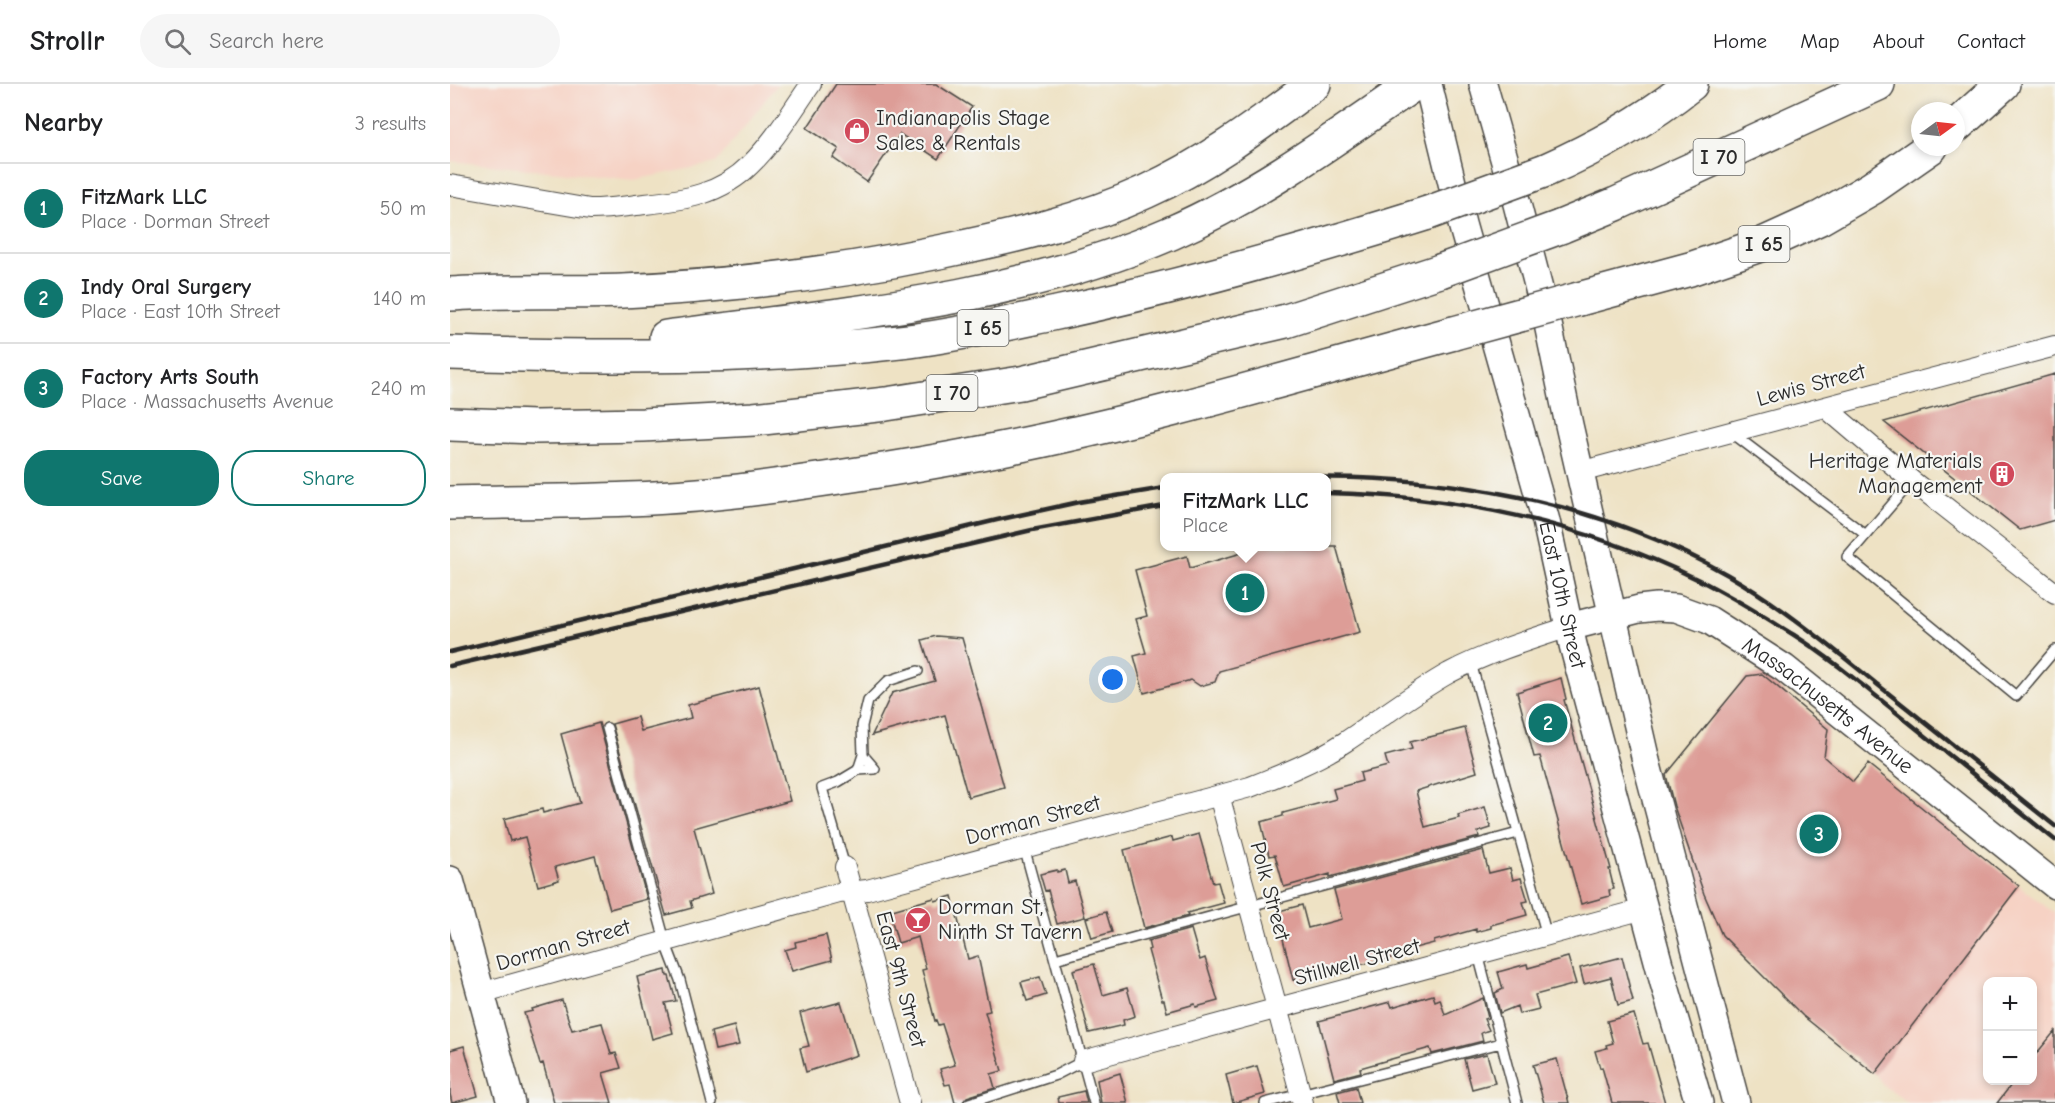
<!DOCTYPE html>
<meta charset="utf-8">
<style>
:root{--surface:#fff;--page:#f6f6f6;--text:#202124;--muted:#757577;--line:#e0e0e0;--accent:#0f766e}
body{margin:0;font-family:"Comic Neue",sans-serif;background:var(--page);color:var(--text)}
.controls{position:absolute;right:18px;bottom:18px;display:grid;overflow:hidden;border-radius:12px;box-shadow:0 3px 9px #0003}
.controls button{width:54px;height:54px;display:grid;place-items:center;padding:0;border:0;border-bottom:2px solid var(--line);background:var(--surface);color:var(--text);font:30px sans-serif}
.compass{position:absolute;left:1461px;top:18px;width:54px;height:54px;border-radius:50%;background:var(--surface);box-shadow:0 3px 9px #0003;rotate:75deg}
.you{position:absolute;left:663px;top:596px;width:21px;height:21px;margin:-15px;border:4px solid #fff;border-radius:50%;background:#1a73e8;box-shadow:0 0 0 9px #1a73e833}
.badge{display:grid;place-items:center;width:39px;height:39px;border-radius:50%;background:var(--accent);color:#fff;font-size:20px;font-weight:700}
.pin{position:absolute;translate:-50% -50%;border:3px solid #fff;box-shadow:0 2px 6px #0006}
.popup{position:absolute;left:710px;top:389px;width:171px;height:78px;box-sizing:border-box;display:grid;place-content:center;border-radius:12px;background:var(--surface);filter:drop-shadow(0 2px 4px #0005);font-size:20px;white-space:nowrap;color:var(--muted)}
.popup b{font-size:22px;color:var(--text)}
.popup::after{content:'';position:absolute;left:50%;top:100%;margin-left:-12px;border:12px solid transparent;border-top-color:var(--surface)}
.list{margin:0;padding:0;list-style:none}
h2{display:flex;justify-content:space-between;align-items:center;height:78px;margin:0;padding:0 24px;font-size:26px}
h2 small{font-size:20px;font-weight:400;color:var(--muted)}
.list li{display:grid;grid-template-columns:39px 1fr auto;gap:18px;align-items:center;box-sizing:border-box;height:90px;padding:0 24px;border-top:2px solid var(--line)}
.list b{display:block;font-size:22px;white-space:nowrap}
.list p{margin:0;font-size:20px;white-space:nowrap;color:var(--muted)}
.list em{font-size:20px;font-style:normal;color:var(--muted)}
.actions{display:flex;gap:12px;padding:18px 24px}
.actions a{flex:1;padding:14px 0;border:2px solid var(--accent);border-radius:24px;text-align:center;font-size:21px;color:var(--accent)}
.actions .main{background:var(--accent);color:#fff}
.icon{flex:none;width:33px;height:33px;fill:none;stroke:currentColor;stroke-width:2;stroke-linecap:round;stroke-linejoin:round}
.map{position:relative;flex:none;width:1605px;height:1019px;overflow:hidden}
header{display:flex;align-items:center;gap:36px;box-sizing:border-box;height:84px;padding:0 30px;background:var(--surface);border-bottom:2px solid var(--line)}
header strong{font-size:28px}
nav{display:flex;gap:33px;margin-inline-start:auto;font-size:21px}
.search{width:420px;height:54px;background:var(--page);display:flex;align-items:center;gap:15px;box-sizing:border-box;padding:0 21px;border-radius:33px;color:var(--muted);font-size:22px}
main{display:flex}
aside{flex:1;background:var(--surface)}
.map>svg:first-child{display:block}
</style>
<header>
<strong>Strollr</strong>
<div class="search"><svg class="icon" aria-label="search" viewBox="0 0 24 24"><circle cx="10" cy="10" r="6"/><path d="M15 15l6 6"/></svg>Search here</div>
<nav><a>Home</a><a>Map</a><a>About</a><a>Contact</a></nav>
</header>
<main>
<aside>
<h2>Nearby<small>3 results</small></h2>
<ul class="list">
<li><span class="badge">1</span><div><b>FitzMark LLC</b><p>Place · Dorman Street</p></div><em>50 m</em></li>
<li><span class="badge">2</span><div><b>Indy Oral Surgery</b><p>Place · East 10th Street</p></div><em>140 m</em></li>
<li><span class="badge">3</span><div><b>Factory Arts South</b><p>Place · Massachusetts Avenue</p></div><em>240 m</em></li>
</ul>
<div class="actions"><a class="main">Save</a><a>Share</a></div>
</aside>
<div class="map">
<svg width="1605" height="1019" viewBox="0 0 1605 1019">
<rect width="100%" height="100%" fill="#f6f6f2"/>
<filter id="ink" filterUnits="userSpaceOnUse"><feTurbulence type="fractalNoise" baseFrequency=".0167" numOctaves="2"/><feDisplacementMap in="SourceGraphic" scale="12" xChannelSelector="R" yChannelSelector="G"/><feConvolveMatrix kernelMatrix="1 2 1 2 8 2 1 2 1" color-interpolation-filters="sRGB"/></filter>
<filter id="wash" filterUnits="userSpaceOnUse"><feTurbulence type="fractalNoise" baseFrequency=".008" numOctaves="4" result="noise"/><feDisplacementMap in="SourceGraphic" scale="24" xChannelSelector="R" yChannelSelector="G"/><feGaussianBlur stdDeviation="1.35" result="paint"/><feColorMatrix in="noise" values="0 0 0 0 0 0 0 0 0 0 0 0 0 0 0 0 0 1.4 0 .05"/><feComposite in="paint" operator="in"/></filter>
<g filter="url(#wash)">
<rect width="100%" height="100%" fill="#eee2c4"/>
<path fill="#f6d2c4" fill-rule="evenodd" d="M0,0H328L266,79L184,96L0,77Z
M1312,590L1378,645L1374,674L1403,698L1418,680L1605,830V1019H1458L1434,1002L1425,990L1353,932L1272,851L1254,810L1215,693L1297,592ZM1538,898H1582V996H1538Z"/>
<g id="blocks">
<path fill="#dd9d97" d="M386,0H486L522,23L488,75L450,50L417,98L383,74L389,65L357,44Z
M1605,290V436L1570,446L1434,338Z
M816,462H886L910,548L769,587L765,598L750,602L741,596L694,609L684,572L696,569L686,535L697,532L685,486L737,472L740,484Z
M486,552L512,554L554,703L518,713L495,631L422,651L442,609L485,597L472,556Z
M1312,590L1378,645L1374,673L1403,698L1418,680L1569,802L1425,990L1353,932L1272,851L1254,810L1224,722L1216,691L1297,592Z
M1111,594L1116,615L1114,616L1161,785H1159L1164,805L1159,806L1160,812L1131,820L1090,672L1084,673L1067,608Z
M309,602L340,717L244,744L262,810L240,817L242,824L216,831L162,640L187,633L191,647L241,634L238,621Z
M149,639L197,815L160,825L145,772L105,783L109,796L88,802L75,753L60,757L54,735L92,725L93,729L130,719L111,650Z
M1015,644L1027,688L966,707L975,743L1009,734L1008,731L1035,723L1041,744L1028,748L1029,753L880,793V790L834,803L825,771L819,772L811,738L833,732V729L886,715L883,705L912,697L910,689L938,682L935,672L962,665L960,658Z
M749,750L763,799L768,798L774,819L737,829L738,832L694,844L674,766L722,753L723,757Z
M1033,766L1039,789L1060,784L1063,796L1071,794L1078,817L1073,818L1077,831L1041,841V844L1026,848V845L984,857V859L953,867L954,871L892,885L893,889L876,894V891L847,899L846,895L843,896L833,855L835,854L829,827L852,821L858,844L892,835L884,806Z
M607,786V788L615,786L618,799L625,797L635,833L607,840L598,806L595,807L590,790Z
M502,812L518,875L528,872L540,927L535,928L552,987L541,990L545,1004L517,1013L512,1019H505L500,1000L495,1001L490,985L505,981L492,940L488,941L486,936L485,937L472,886L476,885L468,853L448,859L439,827L484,814L485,817Z
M656,828L662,848L642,854L636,834Z
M741,845L750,876L755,874L768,917L746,923L745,920L717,928L714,916H712L698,866L700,865L698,857Z
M376,851L382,876L342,887L335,866L346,863L345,858Z
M1118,873L1126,900L1085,911L1089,925L1069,930L1067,922L1050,929L1045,909L1053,905L1048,888L1077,880L1078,884Z
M1172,873L1183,917L1168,921L1161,893L1134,900L1130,884Z
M644,880L653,911L677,904L685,932L673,936L674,941L639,949L623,886Z
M216,886L217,892H219L226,917L215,919L223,949L202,955L187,893Z
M590,893L596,911L577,917L571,898Z
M983,911L985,917L990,915L995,931L1033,914L1038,934L1034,935L1039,946L1031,949L1033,957L982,970L980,964L910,984L911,988L884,995L869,937L940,918L942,923Z
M112,916L122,946L152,939L161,970L166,969L171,984L153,989L162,1019H104L93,979L90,980L74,929L83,927L82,925Z
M391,918L407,971L356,988L350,964L359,962L350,929Z
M1184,930L1193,960L1198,959L1215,1019H1162L1152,983L1150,984L1145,967L1157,964L1156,961L1163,959L1157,937Z
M284,942L289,961L265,966L261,948Z
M1605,947V1019H1547L1565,996H1582V975Z
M14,962L28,1012L2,1019L0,1010V966Z
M1037,970L1045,999L1022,1005L1014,975Z
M1107,975L1119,1019H1094L1083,981Z
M807,982L815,1010L783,1019L776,991Z
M670,989L678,1019H651L647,996Z
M906,1003L910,1019H890L887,1008Z
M634,1007L637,1019H609L608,1013Z"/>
</g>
</g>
<g filter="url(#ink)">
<use href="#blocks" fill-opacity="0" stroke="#484642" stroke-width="1.5"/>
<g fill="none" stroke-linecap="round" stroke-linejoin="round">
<g stroke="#484642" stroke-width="12">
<path id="lane" d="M1282,349L1416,451
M1462,397L1397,473L1566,612L1605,566
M1021,579L1097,852
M157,644L215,857L230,896L262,1019
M413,671L408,686L425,685L413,671L412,642L418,617L438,597L468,587
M574,763L644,1019
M395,783L372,704L388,698L408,686
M1028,870L1067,1019
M605,875L1068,749
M519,1019L606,991L633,977
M815,1019L1051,959"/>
</g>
<g stroke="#484642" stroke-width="22">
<path id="street" d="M0,101L140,125C159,125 177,122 195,120C235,116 271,110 300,81C324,58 342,27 361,0
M1375,323L1462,397L1605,509
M1130,388L1605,262
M769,711L853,1019
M395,783L460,1019
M31,909L389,809L417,806L800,703C833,690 866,677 895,658C930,635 963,609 999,589C1037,569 1079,556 1119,543
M633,977L1194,825"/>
</g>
<g stroke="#484642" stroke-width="30">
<g id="secondary">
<path id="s1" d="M978,0L1012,140L1096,437L1123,561L1214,899L1249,1019"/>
<path d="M1033,0L1067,120L1098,240L1119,341L1196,677L1286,1019"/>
<path id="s2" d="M1119,543L1189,525L1207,523L1226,524L1259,536L1334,584L1605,801"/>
<path d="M0,796L61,1019"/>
</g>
</g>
<g stroke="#484642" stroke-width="36">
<path id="highway" d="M1506,42L1553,0
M1096,86C1148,63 1196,36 1241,0
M1110,143L1166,120L1428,0
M0,210C58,206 116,209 173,207C282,202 388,189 494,167C562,153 632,137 695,108C757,80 810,40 864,0
M1129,215L1240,185L1313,160L1370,134L1422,104L1481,63
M216,253C384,231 564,217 721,149C808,111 886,54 964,0
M0,269C153,274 307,275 459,257C507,251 555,240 602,230C729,203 854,168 978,129
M0,340L85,343L193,341L304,335L436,320L571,299L836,237L990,187
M0,419C99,417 205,418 303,405C387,394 472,381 556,364C707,334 855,289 1004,249"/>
</g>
<use href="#lane" stroke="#fff" stroke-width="9"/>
<use href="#street" stroke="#fff" stroke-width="20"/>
<use href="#secondary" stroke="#fff" stroke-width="27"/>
<use href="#highway" stroke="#fff" stroke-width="33"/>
<path stroke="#2b2b2b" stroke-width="4.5" d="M842,394C992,389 1146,416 1278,491C1332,522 1380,562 1428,601C1487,648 1546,695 1605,742
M876,409C1005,411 1133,439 1249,496C1282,512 1313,532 1344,551C1382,575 1417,605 1452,633C1503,674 1554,715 1605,756
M0,568L547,436L629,418L714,404
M0,582L582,446L714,422"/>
<g stroke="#484642" stroke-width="36" stroke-linecap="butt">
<path id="highway-bridge" d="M978,129L1096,86
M990,187L1110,143
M1004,249L1129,215"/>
</g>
<use href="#highway-bridge" stroke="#fff" stroke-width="33"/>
</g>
</g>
<defs>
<g id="shop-disc" transform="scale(1.35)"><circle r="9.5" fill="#d1495b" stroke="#f6f6f2"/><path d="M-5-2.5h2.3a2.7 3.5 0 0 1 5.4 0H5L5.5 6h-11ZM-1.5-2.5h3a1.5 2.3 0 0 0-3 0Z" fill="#fff"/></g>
<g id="building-disc" transform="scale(1.35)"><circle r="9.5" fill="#d1495b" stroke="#f6f6f2"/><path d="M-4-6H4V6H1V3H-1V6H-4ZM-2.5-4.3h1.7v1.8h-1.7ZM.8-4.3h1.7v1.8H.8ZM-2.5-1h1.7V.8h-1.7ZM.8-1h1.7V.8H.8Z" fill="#fff"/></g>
<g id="bar-disc" transform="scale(1.35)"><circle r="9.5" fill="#d1495b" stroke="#f6f6f2"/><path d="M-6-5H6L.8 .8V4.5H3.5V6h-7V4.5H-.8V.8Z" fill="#fff"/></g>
</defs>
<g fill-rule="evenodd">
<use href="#shop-disc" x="407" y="47"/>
<use href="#building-disc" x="1552" y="390"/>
<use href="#bar-disc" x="468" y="836"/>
</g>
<g text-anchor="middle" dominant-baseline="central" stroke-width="4.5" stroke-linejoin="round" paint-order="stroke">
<g fill="#f6f6f2" stroke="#686867" stroke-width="1.5">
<rect x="1243.5" y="55" width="51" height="36" rx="4.5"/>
<rect x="1288.5" y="142" width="51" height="36" rx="4.5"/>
<rect x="507.5" y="226" width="51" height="36" rx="4.5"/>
<rect x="476.5" y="291" width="51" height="36" rx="4.5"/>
</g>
<g font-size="21" font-weight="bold" fill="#2b2b2b">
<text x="1269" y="73">I 70</text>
<text x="1314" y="160">I 65</text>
<text x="533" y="244">I 65</text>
<text x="502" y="309">I 70</text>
</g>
<g font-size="22" fill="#2b2b2b" stroke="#f6f6f2" text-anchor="start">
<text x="426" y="34">Indianapolis Stage<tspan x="426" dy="25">Sales &amp; Rentals</tspan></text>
<text x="1532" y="377" text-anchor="end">Heritage Materials<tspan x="1532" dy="25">Management</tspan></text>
<text x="488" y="823">Dorman St,<tspan x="488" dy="25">Ninth St Tavern</tspan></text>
</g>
<g font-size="22" fill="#2b2b2b" stroke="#f6f6f2">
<text transform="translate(1361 301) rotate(-15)">Lewis Street</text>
<text stroke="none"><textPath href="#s1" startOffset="528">East 10th Street</textPath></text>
<text stroke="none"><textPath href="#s2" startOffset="291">Massachusetts Avenue</textPath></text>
<text transform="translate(583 736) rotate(-15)">Dorman Street</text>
<text transform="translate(820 807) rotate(75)">Polk Street</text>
<text transform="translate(113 861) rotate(-16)">Dorman Street</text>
<text transform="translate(907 878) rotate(-15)">Stillwell Street</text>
<text transform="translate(451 895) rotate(75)">East 9th Street</text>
</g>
</g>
</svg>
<div class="controls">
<button>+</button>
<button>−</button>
</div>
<svg class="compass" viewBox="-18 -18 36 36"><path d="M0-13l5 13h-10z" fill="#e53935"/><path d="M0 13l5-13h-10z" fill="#757577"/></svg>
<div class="you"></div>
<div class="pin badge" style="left:795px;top:509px">1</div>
<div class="popup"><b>FitzMark LLC</b>Place</div>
<div class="pin badge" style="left:1098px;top:639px">2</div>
<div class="pin badge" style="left:1369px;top:750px">3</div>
</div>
</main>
